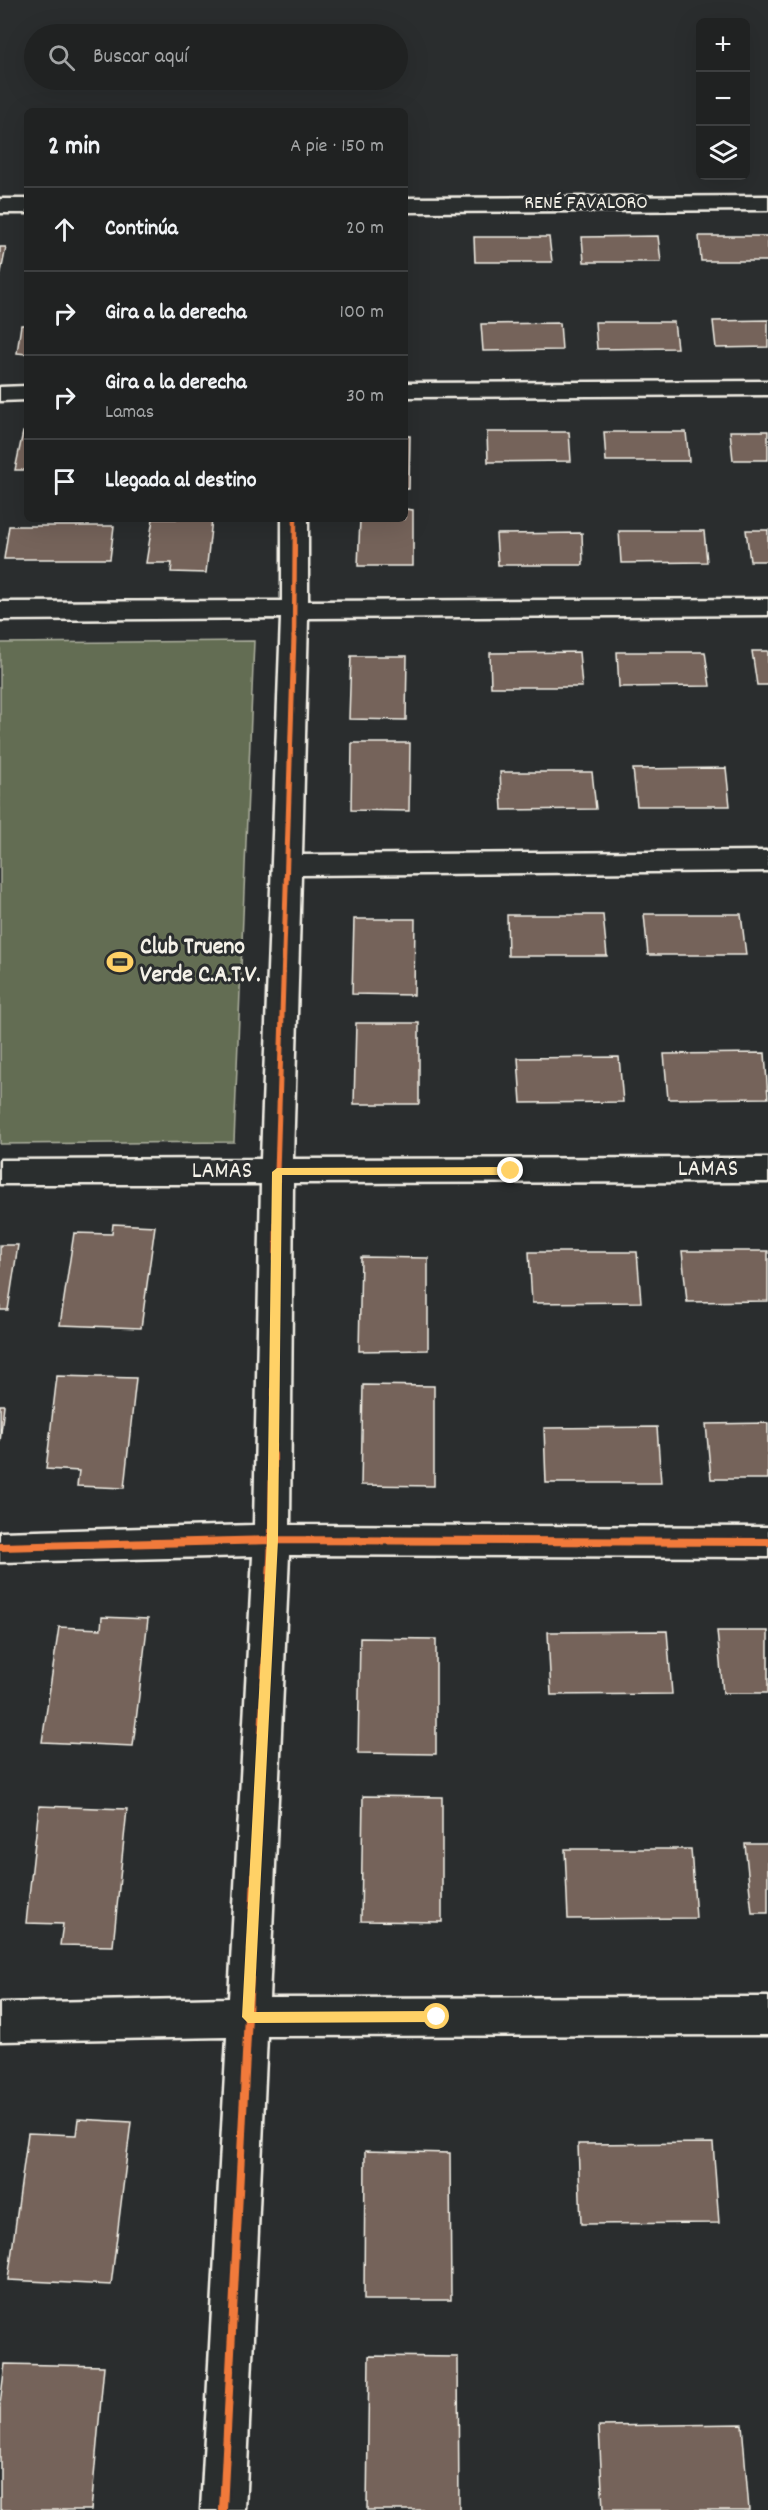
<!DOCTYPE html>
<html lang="es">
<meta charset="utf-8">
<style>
:root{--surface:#202222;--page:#282a2a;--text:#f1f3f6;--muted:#a2a4a5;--line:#3d3f40}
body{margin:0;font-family:Dekko,sans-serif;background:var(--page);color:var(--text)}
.controls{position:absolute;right:18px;top:18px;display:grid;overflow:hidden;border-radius:9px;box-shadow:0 6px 24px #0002}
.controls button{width:54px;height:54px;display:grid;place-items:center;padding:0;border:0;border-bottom:2px solid var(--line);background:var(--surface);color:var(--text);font:30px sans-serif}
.stop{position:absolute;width:18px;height:18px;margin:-14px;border:4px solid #ffd166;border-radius:50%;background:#fff}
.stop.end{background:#ffd166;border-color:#fff;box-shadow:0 2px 6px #0008}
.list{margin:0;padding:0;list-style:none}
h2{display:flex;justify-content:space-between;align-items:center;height:78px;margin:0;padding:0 24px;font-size:26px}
h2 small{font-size:20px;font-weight:400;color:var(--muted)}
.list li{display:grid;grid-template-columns:39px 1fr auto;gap:18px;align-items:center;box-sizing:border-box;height:84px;padding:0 24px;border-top:2px solid var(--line)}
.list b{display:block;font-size:22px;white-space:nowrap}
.list p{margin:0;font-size:20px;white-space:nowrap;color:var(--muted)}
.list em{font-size:20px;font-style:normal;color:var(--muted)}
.icon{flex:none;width:33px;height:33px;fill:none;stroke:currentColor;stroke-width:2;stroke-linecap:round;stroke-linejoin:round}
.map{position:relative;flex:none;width:768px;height:2510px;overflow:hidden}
.search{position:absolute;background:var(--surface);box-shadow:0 6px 24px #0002;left:24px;top:24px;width:384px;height:66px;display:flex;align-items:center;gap:15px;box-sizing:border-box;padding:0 21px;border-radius:33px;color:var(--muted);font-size:22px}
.panel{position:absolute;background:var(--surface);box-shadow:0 6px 24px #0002;left:24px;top:108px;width:384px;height:414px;border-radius:9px}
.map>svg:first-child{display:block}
</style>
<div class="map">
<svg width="768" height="2510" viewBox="0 0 768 2510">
<rect width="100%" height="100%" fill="#2a2d2e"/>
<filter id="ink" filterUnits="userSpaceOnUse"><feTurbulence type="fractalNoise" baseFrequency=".0167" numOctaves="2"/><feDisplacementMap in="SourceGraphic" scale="12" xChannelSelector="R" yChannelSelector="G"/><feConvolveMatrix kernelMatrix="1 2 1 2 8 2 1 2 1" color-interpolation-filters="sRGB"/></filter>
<g filter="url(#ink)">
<path fill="#646d53" stroke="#acaf9e" stroke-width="1.5" d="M254,641L234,1142L0,1144V643Z"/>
<path fill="#74635a" stroke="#f4f1e8" stroke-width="1.5" d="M658,236L661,262H584L582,237Z
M699,236H768V261H701Z
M474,237H549L552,262H475Z
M0,247H6L0,277Z
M768,320V347L716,348L713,321Z
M595,322H674L677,348L597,349Z
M560,323L562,350L483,351L481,324Z
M21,325H27V354L17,353Z
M730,431H768V460H733Z
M23,432H27V470H15Z
M487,432H569L571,461L488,462Z
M604,432H686L689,461H606Z
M405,436H410L409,489H405Z
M405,509L413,510V566H358L360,519H405Z
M153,519H212L206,573L171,572L172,563H146Z
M9,526H114L110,559H4Z
M746,530H768V561H750Z
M619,531H704L707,562L621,563Z
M582,533L583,565H498L496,534Z
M752,651H768V685H757Z
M579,652L582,687H491L490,653Z
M617,652H705L710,686L619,687Z
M351,656H407L406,720L349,719Z
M352,743H410L409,811L351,810Z
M726,768L730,806H637L633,769Z
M500,772H592L596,809L502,810Z
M644,914H741L746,955H648Z
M507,915H603L607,956H508Z
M354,919H415L414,995L352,994Z
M356,1023H419V1104H354Z
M765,1053L768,1098L668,1099L664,1054Z
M619,1057L623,1102L521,1103L518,1058Z
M113,1224L155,1226L141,1328L60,1325L74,1233L112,1234Z
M0,1245H18L8,1310H0Z
M682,1251H768V1301L687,1302Z
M529,1252H637L641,1302L532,1303Z
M361,1257L428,1258V1350L359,1351Z
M57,1376L136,1378L124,1488L77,1486L79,1471L46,1469Z
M363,1385L434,1386V1486L361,1485Z
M0,1405H4L0,1442Z
M768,1423V1479H711L706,1424Z
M657,1427L661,1483H546L544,1428Z
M102,1617L148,1619L133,1746L42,1742L59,1627L101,1629Z
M667,1631L672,1694L551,1695L548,1632Z
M717,1631H768V1693H723Z
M360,1638L436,1639V1754L358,1753Z
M363,1796L442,1797V1922L361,1921Z
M39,1806L127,1809L113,1946L60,1945L63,1924L26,1923Z
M745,1844H768V1913H752Z
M565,1849H691L696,1918L568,1919Z
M78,2119L131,2122L111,2285L8,2280L28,2133L76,2135Z
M713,2143L719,2223L581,2224L578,2144Z
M365,2151L450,2153L451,2300H364Z
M369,2356L458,2357L459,2510H367Z
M5,2364L104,2366L91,2510H0V2404Z
M742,2424L749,2510H603L599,2426Z"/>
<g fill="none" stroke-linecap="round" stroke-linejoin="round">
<g stroke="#f4f1e8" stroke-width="5">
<path id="minor" d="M768,196V210L405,212V198Z
M0,199H27V213H0Z
M768,381V395L405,397V383Z
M27,386V400L0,401V387Z
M282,519H308V601L768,599V615L308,618L302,855L768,851V871L301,875L293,1159L768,1158V1182L293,1183L290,1525L768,1527V1557L289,1555L269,1998L768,1997V2035L267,2036L245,2510H201L227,2037L0,2041V2003L229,1998L253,1556L0,1562V1532L254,1525L261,1184H0V1160L261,1159L281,618L0,620V602L282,601Z"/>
</g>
<use href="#minor" fill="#2a2d2e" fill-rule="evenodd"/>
<g stroke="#2a2d2e" stroke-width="8">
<path id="cycleway-far2" d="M294,637L295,519"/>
</g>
<g stroke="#2a2d2e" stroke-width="9">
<path id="cycleway-far1" d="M273,1456L277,1172L294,636"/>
</g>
<g stroke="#2a2d2e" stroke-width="11">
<path id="cycleway" d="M0,1547L272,1540L768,1542
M223,2510L272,1540L273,1455"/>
</g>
<use href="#cycleway-far2" stroke="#f17a3a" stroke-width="4.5"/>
<use href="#cycleway-far1" stroke="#f17a3a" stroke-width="5"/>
<use href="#cycleway" stroke="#f17a3a" stroke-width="8"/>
</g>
</g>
<path fill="#ffd166" d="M511,1167L516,1171L511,1175H282L278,1540L254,2012L437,2011L443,2017L437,2022L248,2023L242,2017L267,1540L272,1172L277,1168Z"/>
<defs>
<g id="stadium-bare" transform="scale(2.07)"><path d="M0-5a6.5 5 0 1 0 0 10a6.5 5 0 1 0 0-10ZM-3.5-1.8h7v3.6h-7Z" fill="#ffd166" stroke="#2a2d2e" stroke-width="2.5" paint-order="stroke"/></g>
</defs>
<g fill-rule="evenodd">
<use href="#stadium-bare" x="120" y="962"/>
</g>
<g text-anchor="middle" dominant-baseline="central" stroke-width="6" stroke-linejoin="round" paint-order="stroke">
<g font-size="20" fill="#f4f1e8" stroke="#2a2d2e">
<text x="586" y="204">RENÉ FAVALORO</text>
</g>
<g font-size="24" font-weight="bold" fill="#f4f1e8" stroke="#2a2d2e" text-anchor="start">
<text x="140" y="948">Club Trueno<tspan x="140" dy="28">Verde C.A.T.V.</tspan></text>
</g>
<g font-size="24" fill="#f4f1e8" stroke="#2a2d2e">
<text x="708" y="1170">LAMAS</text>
<text x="222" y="1172">LAMAS</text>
</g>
</g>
</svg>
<div class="controls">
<button>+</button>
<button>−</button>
<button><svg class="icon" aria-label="layers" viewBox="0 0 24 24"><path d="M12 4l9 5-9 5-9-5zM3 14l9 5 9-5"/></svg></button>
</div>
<div class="stop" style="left:437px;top:2017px"></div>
<div class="stop end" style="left:511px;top:1171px"></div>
<div class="search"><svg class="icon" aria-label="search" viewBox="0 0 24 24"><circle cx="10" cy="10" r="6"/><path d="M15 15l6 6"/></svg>Buscar aquí</div>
<section class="panel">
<h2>2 min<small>A pie · 150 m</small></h2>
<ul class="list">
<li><svg class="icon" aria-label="ahead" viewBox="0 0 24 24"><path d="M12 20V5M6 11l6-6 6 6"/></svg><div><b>Continúa</b></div><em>20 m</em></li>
<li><svg class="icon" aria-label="right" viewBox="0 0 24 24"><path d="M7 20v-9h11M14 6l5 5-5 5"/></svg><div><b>Gira a la derecha</b></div><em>100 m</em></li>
<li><svg class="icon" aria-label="right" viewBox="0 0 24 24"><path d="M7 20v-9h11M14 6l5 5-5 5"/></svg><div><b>Gira a la derecha</b><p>Lamas</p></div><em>30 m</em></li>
<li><svg class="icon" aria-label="arrive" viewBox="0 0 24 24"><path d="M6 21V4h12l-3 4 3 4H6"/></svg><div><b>Llegada al destino</b></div></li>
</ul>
</section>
</div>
